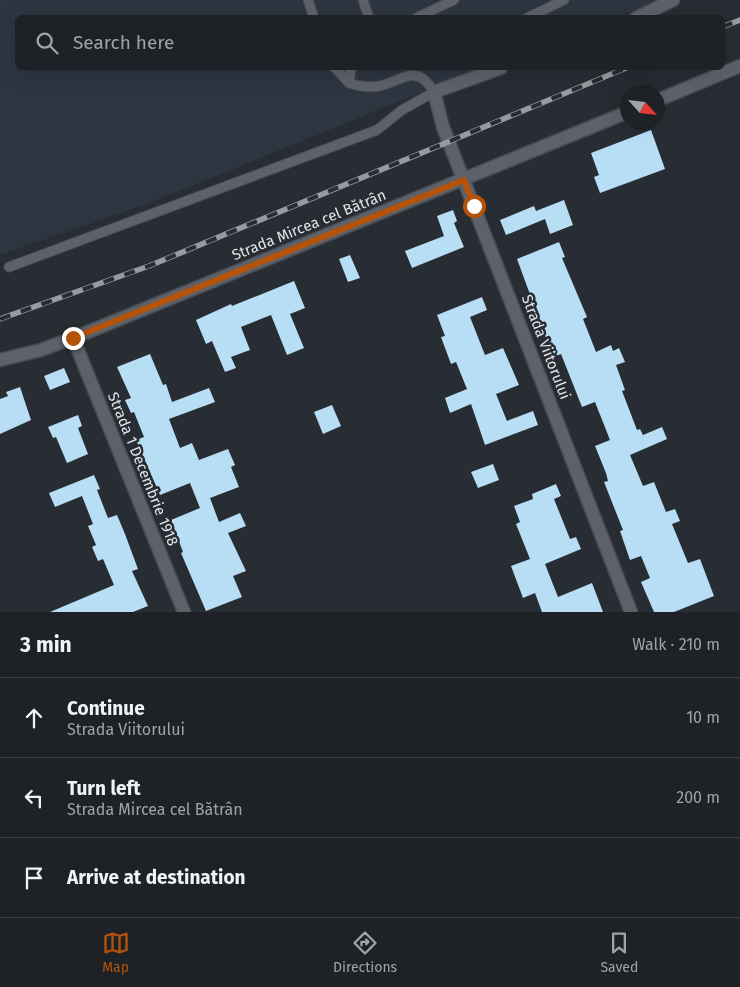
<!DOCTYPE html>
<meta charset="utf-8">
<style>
:root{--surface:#1e2126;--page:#2b2e32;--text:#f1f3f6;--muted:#a1a3a7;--line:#3c3e43;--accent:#b45309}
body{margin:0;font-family:"Fira Sans",sans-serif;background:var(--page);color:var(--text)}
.compass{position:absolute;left:620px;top:85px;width:45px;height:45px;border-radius:50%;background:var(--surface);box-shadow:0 5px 20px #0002;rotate:117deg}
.stop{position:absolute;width:15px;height:15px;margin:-11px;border:4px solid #b45309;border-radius:50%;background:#fff}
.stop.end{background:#b45309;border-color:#fff;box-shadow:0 1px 5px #0008}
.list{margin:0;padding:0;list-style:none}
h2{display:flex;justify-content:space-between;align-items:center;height:65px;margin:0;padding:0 20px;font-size:21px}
h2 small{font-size:16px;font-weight:400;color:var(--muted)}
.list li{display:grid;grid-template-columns:32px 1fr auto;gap:15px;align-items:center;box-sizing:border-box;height:80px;padding:0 20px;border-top:1px solid var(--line)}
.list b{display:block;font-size:19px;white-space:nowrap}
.list p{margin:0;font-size:16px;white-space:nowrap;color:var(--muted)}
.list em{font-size:16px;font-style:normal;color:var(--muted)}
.icon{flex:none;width:28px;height:28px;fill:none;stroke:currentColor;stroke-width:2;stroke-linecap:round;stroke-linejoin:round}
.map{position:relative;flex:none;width:740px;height:612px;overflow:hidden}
.search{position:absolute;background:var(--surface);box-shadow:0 5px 20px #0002;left:15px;right:15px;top:15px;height:55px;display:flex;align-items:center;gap:12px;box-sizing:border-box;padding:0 18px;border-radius:8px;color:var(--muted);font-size:19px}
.sheet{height:305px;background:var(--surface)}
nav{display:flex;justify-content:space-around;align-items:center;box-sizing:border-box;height:70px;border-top:1px solid var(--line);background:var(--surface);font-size:14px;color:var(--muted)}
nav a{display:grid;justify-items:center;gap:2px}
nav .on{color:var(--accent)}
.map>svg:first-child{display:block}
</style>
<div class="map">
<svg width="740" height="612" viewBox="0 0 740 612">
<rect width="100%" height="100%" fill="#282c33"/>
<path fill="#2d3541" d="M0,0H668L612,18H18V68H482L147,204L0,255Z"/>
<path fill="#b8def5" d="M651,130L665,169L600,193L594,177L599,175L591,153Z
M564,200L573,225L550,234L545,219L506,235L500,220L534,206L536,211Z
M453,210L457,221L454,223L464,247L412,268L405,251L444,236L437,216Z
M559,242L565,257L562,258L587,317L583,319L596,352L611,345L613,351L619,348L625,362L616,365L625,390L622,391L637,430L640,429L643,435L662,427L667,439L630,455L643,486L654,482L666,512L675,509L680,521L672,524L688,563L700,559L714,596L674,612H654L641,582L650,578L641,556L630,560L620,531L623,530L604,482L608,481L606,473L595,446L610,440L595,402L582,407L561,354L553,357L517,259Z
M350,255L360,278L348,282L339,259Z
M294,281L305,308L290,314L304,348L287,355L271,315L241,327L250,350L231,357L236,368L225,372L212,341L206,344L196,320L231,304L232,306Z
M482,297L487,310L470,317L485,355L503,348L519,385L496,394L507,421L533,411L538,425L485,445L471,404L450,413L445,398L467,389L456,362L451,364L441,337L445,336L437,315Z
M150,354L163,385L166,384L172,402L209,388L215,402L169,419L180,448L192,443L199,460L228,449L235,465L231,467L239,487L210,498L219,522L240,513L246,526L228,533L246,571L233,576L242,597L206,611L181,553L183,552L171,520L200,508L190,483L160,495L136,440L144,437L134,412L131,413L125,400L131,398L117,367Z
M64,368L70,382L50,390L44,376Z
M20,387L31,420L0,434V399L8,396L6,392Z
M332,405L341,426L323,434L314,412Z
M78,415L82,426L78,428L88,454L67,463L56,437L53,438L48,427Z
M493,464L499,480L478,488L471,472Z
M94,475L100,489L97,490L108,518L117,515L125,534L138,569L132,571L148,606L133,612H50L114,585L103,559L98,561L92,547L96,545L88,526L93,524L82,496L55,507L49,493Z
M556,484L561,496L554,499L570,539L576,537L581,549L545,564L558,597L592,583L603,612H542L535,593L523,598L511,566L530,559L516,524L520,522L514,506L533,499L532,494Z"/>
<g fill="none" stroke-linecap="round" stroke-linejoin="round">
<g stroke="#474a50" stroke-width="11">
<path id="service" d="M308,0L314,18
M363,0L369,18
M416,18L454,0
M527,18L564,0
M335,68L349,83L351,68
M9,267L377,130L402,110L434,92C417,63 404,80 380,86C368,88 360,87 349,83"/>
</g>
<g stroke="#474a50" stroke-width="15">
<path id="minor" d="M636,18L673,0
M501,68L434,92L443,127L631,612
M658,100L740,66
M73,338L184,612
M0,360L41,350L73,338L628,112"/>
</g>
<use href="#service" stroke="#5d6169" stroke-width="9"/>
<use href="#minor" stroke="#5d6169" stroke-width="12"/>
<g stroke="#979aa0" stroke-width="5.5">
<path id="rail" d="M722,27L740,20
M0,319L149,266L626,68"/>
</g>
<use href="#rail" stroke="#282c33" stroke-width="4" stroke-dasharray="11" stroke-linecap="butt"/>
</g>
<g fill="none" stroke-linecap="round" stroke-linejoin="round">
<path stroke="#b45309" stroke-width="6" d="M73,338L464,180L474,206"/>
</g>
<g text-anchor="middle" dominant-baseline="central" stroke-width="5" stroke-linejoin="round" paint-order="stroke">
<g font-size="15" fill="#e2e5ea" stroke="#282c33">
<text transform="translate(309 225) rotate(-22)">Strada Mircea cel Bătrân</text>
<text transform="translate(546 347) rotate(69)">Strada Viitorului</text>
<text transform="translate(143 469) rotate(68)">Strada 1 Decembrie 1918</text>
</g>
</g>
</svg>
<svg class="compass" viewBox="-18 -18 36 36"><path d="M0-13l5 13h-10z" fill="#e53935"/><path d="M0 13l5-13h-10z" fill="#a1a3a7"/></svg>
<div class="stop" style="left:474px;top:206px"></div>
<div class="stop end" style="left:73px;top:338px"></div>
<div class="search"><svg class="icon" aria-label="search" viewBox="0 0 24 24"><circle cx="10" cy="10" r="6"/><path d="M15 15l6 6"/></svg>Search here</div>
</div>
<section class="sheet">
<h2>3 min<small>Walk · 210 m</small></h2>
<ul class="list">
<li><svg class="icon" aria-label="ahead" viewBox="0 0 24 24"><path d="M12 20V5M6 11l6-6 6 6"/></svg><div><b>Continue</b><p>Strada Viitorului</p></div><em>10 m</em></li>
<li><svg class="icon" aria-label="left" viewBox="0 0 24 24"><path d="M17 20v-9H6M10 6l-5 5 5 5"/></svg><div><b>Turn left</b><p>Strada Mircea cel Bătrân</p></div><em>200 m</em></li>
<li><svg class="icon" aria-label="arrive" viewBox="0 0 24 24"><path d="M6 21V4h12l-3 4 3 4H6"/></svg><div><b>Arrive at destination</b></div></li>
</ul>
</section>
<nav>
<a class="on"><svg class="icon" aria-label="map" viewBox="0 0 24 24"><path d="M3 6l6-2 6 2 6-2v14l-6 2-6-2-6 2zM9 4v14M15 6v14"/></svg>Map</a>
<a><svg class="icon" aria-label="directions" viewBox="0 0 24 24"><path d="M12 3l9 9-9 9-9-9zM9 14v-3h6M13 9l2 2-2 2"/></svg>Directions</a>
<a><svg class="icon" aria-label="saved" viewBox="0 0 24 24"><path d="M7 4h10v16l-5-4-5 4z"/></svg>Saved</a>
</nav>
